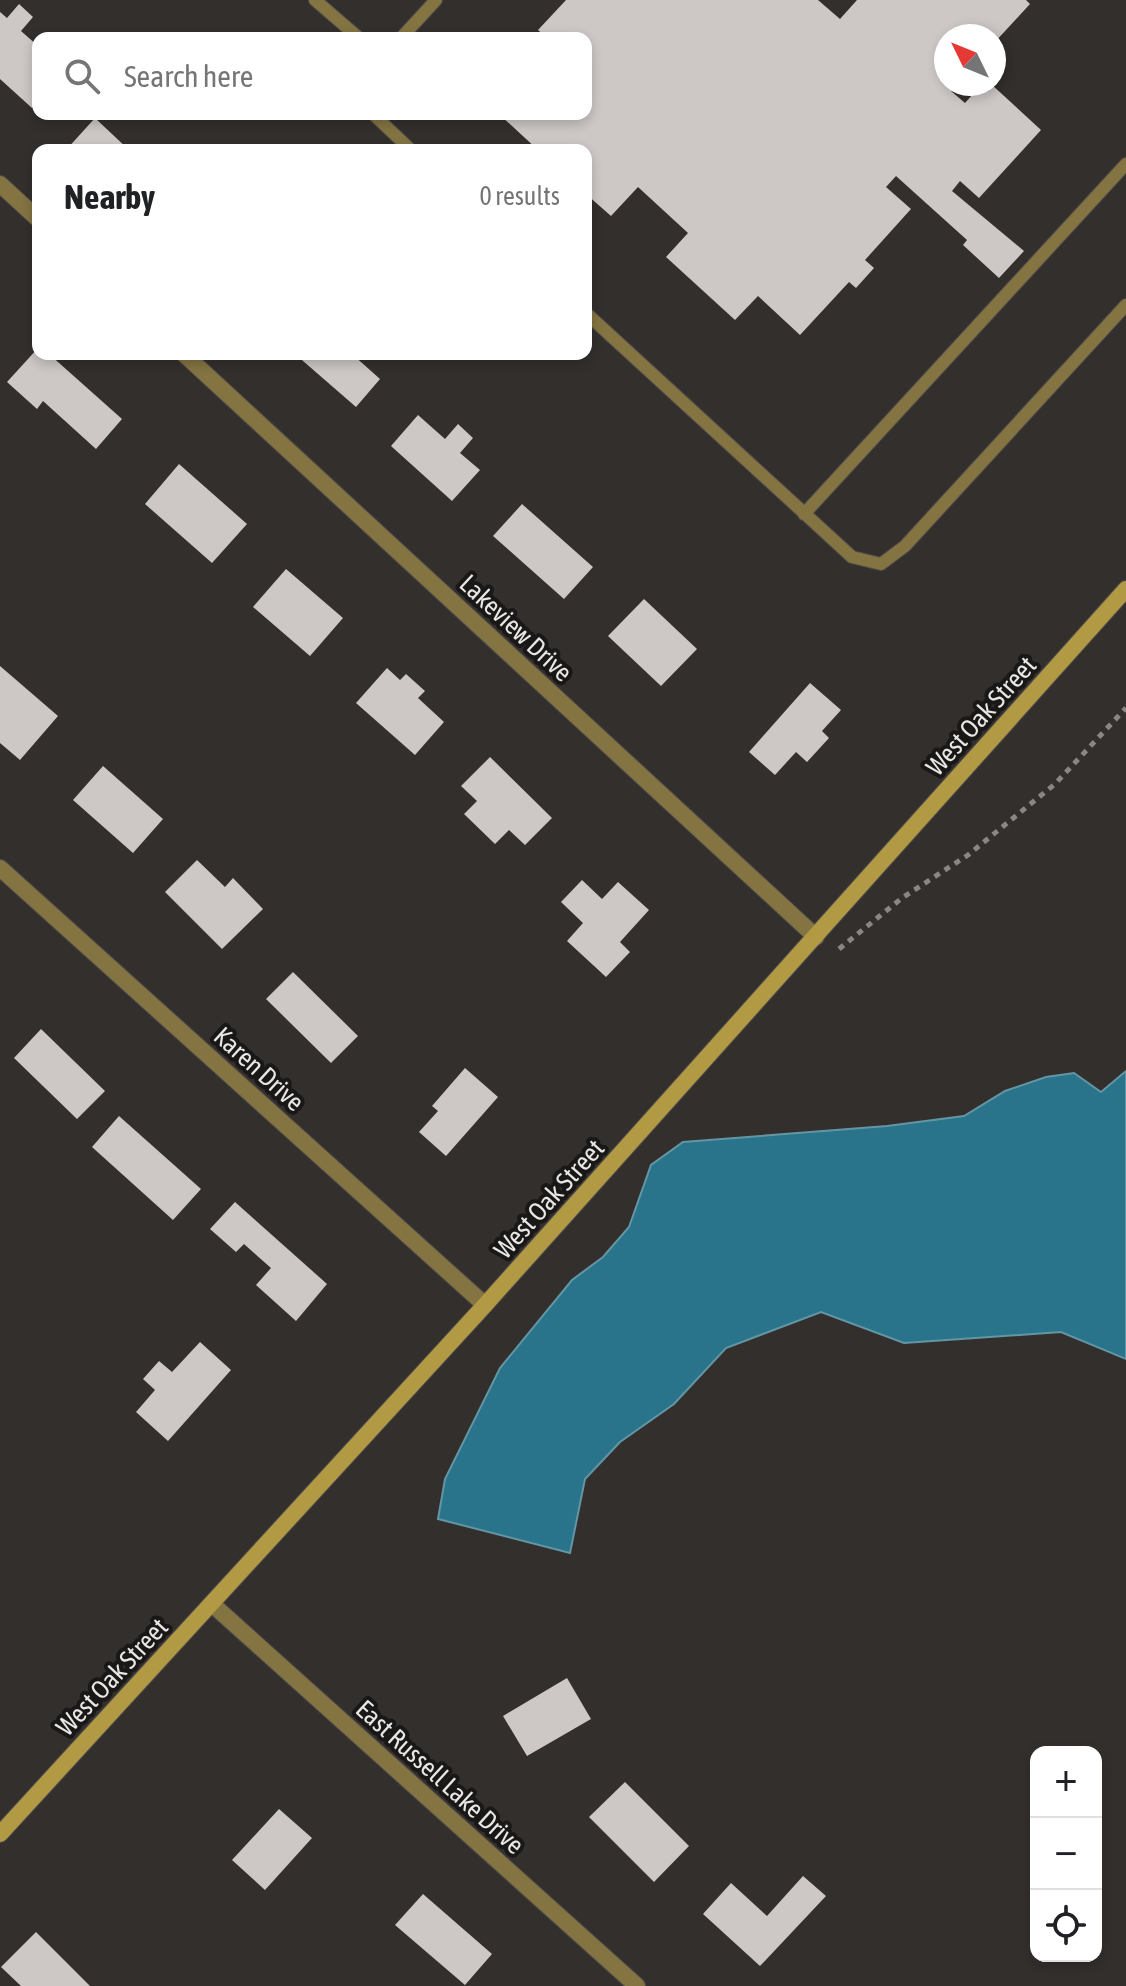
<!DOCTYPE html>
<meta charset="utf-8">
<style>
:root{--surface:#fff;--page:#f2f2f2;--text:#202124;--muted:#757577;--line:#e0e0e0}
body{margin:0;font-family:"Asap Condensed",sans-serif;background:var(--page);color:var(--text)}
.controls{position:absolute;right:24px;bottom:24px;display:grid;overflow:hidden;border-radius:16px;box-shadow:0 4px 12px #0003}
.controls button{width:72px;height:72px;display:grid;place-items:center;padding:0;border:0;border-bottom:2px solid var(--line);background:var(--surface);color:var(--text);font:40px sans-serif}
.compass{position:absolute;left:934px;top:24px;width:72px;height:72px;border-radius:50%;background:var(--surface);box-shadow:0 4px 12px #0003;rotate:313deg}
.list{margin:0;padding:0;list-style:none}
h2{display:flex;justify-content:space-between;align-items:center;height:104px;margin:0;padding:0 32px;font-size:34px}
h2 small{font-size:26px;font-weight:400;color:var(--muted)}
.icon{flex:none;width:44px;height:44px;fill:none;stroke:currentColor;stroke-width:2;stroke-linecap:round;stroke-linejoin:round}
.map{position:relative;flex:none;width:1126px;height:1986px;overflow:hidden}
.search{position:absolute;background:var(--surface);box-shadow:0 4px 12px #0003;left:32px;top:32px;width:560px;height:88px;display:flex;align-items:center;gap:20px;box-sizing:border-box;padding:0 28px;border-radius:16px;color:var(--muted);font-size:30px}
.panel{position:absolute;background:var(--surface);box-shadow:0 4px 12px #0003;left:32px;top:144px;width:560px;height:216px;border-radius:16px}
.map>svg:first-child{display:block}
</style>
<div class="map">
<svg width="1126" height="1986" viewBox="0 0 1126 1986">
<rect width="100%" height="100%" fill="#332f2d"/>
<path fill="#29748a" stroke="#6396a5" stroke-width="2" d="M1126,1071V1359L1061,1332L904,1343L821,1312L726,1348L674,1404L620,1442L585,1479L570,1553L438,1519L445,1479L500,1368L572,1280L603,1257L629,1227L651,1165L683,1142L887,1126L964,1116L1005,1091L1046,1077L1074,1073L1101,1092Z"/>
<path fill="#cdc8c6" d="M566,0H818L840,19L857,0H1026L1030,4L994,43V36H946V84H957L951,91L965,103L982,84H991L1041,130L979,198L960,181L952,191L1024,251L999,278L963,245L967,240L896,176L886,187L911,209L865,260L874,268L856,288L849,282L800,335L758,296L735,320L666,257L688,233L638,187L611,216L586,194V150H538L499,114H586V38H547L538,30Z
M19,4L33,17L21,31L38,46V101L32,108L0,79V12L7,18Z
M95,118L129,150H66Z
M38,348V354H49L122,419L96,449L43,401L37,409L7,382Z
M295,354H352L380,379L356,407Z
M418,415L445,439L458,424L473,438L460,453L480,470L452,501L391,446Z
M179,464L247,524L212,563L145,504Z
M522,504L593,567L564,599L493,536Z
M286,569L343,618L310,656L253,607Z
M644,599L697,649L661,686L608,636Z
M0,666L58,716L20,760L0,743Z
M387,668L400,680L406,674L425,691L418,698L444,722L415,755L356,703Z
M810,683L841,710L822,731L829,738L807,762L796,752L775,775L749,752Z
M490,757L552,818L525,845L509,830L495,844L464,814L477,801L461,786Z
M103,766L163,819L133,853L73,800Z
M197,860L225,887L233,878L263,909L222,949L165,892Z
M582,880L602,899L618,882L649,910L620,942L630,952L606,977L567,941L583,923L561,902Z
M293,972L358,1036L331,1063L266,999Z
M41,1029L105,1091L77,1119L14,1058Z
M465,1068L498,1097L446,1156L419,1132L438,1111L432,1106Z
M119,1116L201,1189L173,1220L92,1147Z
M235,1202L327,1284L296,1321L256,1285L271,1268L244,1244L236,1252L210,1229Z
M200,1342L231,1370L168,1441L136,1412L155,1390L143,1379L159,1361L172,1372Z
M567,1678L591,1719L527,1756L503,1716Z
M625,1782L689,1846L654,1882L589,1817Z
M279,1809L312,1838L265,1890L232,1860Z
M803,1876L826,1896L760,1966L703,1914L731,1883L767,1916Z
M423,1894L492,1954L465,1985L395,1925Z
M36,1932L90,1986H21L1,1967Z"/>
<g fill="none" stroke-linecap="round" stroke-linejoin="round">
<g stroke="#504c4a" stroke-width="14">
<path id="service" d="M315,0L359,38
M401,38L436,0
M373,114L411,150
M586,313L852,557L881,564L905,546L1126,305
M804,514L1126,164"/>
</g>
<g stroke="#504c4a" stroke-width="18">
<path id="minor" d="M0,184L38,219
M184,354L816,937
M0,868L485,1305
M212,1604L637,1986"/>
</g>
<g stroke="#504c4a" stroke-width="18">
<path id="secondary" d="M0,1834L485,1305L1126,589"/>
</g>
<path stroke="#898684" stroke-width="5" stroke-dasharray="6 6" stroke-linecap="butt" d="M839,949L902,898L968,855L1055,784L1126,708"/>
<use href="#service" stroke="#837442" stroke-width="12"/>
<use href="#minor" stroke="#837442" stroke-width="16"/>
<use href="#secondary" stroke="#b29a45" stroke-width="16"/>
</g>
<g text-anchor="middle" dominant-baseline="central" stroke-width="8" stroke-linejoin="round" paint-order="stroke">
<g font-size="26" fill="#e9e7e5" stroke="#191817">
<text transform="translate(516 628) rotate(43)">Lakeview Drive</text>
<text transform="translate(981 716) rotate(-48)">West Oak Street</text>
<text transform="translate(259 1069) rotate(42)">Karen Drive</text>
<text transform="translate(549 1199) rotate(-48)">West Oak Street</text>
<text transform="translate(112 1677) rotate(-47)">West Oak Street</text>
<text transform="translate(440 1777) rotate(42)">East Russell Lake Drive</text>
</g>
</g>
</svg>
<div class="controls">
<button>+</button>
<button>−</button>
<button><svg class="icon" aria-label="locate" viewBox="0 0 24 24"><circle cx="12" cy="12" r="6"/><path d="M12 2v4M12 18v4M2 12h4M18 12h4"/></svg></button>
</div>
<svg class="compass" viewBox="-18 -18 36 36"><path d="M0-13l5 13h-10z" fill="#e53935"/><path d="M0 13l5-13h-10z" fill="#757577"/></svg>
<div class="search"><svg class="icon" aria-label="search" viewBox="0 0 24 24"><circle cx="10" cy="10" r="6"/><path d="M15 15l6 6"/></svg>Search here</div>
<section class="panel">
<h2>Nearby<small>0 results</small></h2>
<ul class="list">
</ul>
</section>
</div>
